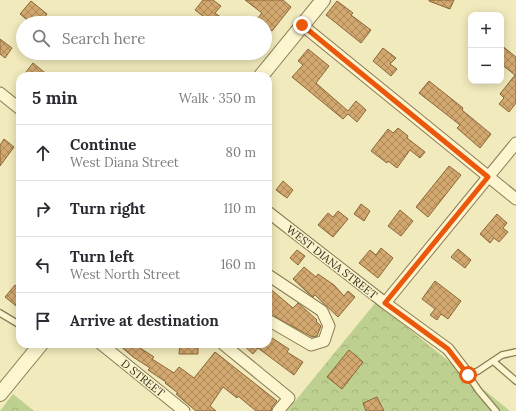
<!DOCTYPE html>
<meta charset="utf-8">
<style>
:root{--surface:#fff;--page:#f2f2f3;--text:#2b2b33;--muted:#7c7c81;--line:#e1e1e2}
body{margin:0;font-family:Lora,serif;background:var(--page);color:var(--text)}
.controls{position:absolute;right:12px;top:12px;display:grid;overflow:hidden;border-radius:8px;box-shadow:0 2px 10px #0003}
.controls button{width:36px;height:36px;display:grid;place-items:center;padding:0;border:0;border-bottom:1px solid var(--line);background:var(--surface);color:var(--text);font:20px sans-serif}
.stop{position:absolute;width:12px;height:12px;margin:-9px;border:3px solid #ea580c;border-radius:50%;background:#fff}
.stop.end{background:#ea580c;border-color:#fff;box-shadow:0 1px 4px #0008}
.list{margin:0;padding:0;list-style:none}
h2{display:flex;justify-content:space-between;align-items:center;height:52px;margin:0;padding:0 16px;font-size:17px}
h2 small{font-size:13px;font-weight:400;color:var(--muted)}
.list li{display:grid;grid-template-columns:26px 1fr auto;gap:12px;align-items:center;box-sizing:border-box;height:56px;padding:0 16px;border-top:1px solid var(--line)}
.list b{display:block;font-size:15px;white-space:nowrap}
.list p{margin:0;font-size:13px;white-space:nowrap;color:var(--muted)}
.list em{font-size:13px;font-style:normal;color:var(--muted)}
.icon{flex:none;width:22px;height:22px;fill:none;stroke:currentColor;stroke-width:2;stroke-linecap:round;stroke-linejoin:round}
.map{position:relative;flex:none;width:516px;height:411px;overflow:hidden}
.search{position:absolute;background:var(--surface);box-shadow:0 2px 10px #0003;left:16px;top:16px;width:256px;height:44px;display:flex;align-items:center;gap:10px;box-sizing:border-box;padding:0 14px;border-radius:22px;color:var(--muted);font-size:15px}
.panel{position:absolute;background:var(--surface);box-shadow:0 2px 10px #0003;left:16px;top:72px;width:256px;height:276px;border-radius:12px}
.map>svg:first-child{display:block}
</style>
<div class="map">
<svg width="516" height="411" viewBox="0 0 516 411">
<defs>
<pattern id="park-crowns" width="20" height="18" patternUnits="userSpaceOnUse"><rect width="20" height="18" fill="#bed08f"/><path d="M2 6a3 3 0 1 1 6 0M12 15a3 3 0 1 1 6 0" fill="none" stroke="#a4b37b"/></pattern>
<pattern id="building-cross-hatch" width="8" height="8" patternUnits="userSpaceOnUse"><rect width="8" height="8" fill="#d3a86e"/><path d="M0 0l8 8M0 8l8-8" fill="none" stroke="#ac895a"/></pattern>
</defs>
<rect width="100%" height="100%" fill="#f1eabc"/>
<path fill="url(#park-crowns)" d="M376,302L510,411H287Z
M13,394L34,411H0Z"/>
<path fill="url(#building-cross-hatch)" stroke="#8b6638" d="M203,0H213L221,6L215,13L229,23H212L195,10Z
M245,0H283L291,7L272,31L265,25V23H262L257,19L262,13Z
M429,0H454L450,9L429,1Z
M31,1L47,14L40,23H31L20,14Z
M337,1L353,13L351,15L371,30L361,43L326,15Z
M0,39L12,48L5,58L0,54Z
M501,45L516,57V103L509,112L499,104L504,98L500,94L515,75L501,64Z
M383,48L396,58L390,64L397,69L391,76L373,61Z
M308,49L329,66L316,83L348,111L356,101L366,110L357,122L348,114L343,119L292,77L303,65L298,61Z
M33,63L49,76H23Z
M429,81L463,108L462,110L491,134L480,148L457,128L460,125L419,93Z
M398,128L408,136L407,138L425,152L420,158L410,150L397,168L388,161L387,163L371,151L388,129L393,133Z
M4,139L14,147L0,166V145Z
M449,166L461,175L428,217L416,207Z
M283,181L293,190L287,198L276,190Z
M361,204L370,211L364,221L354,214Z
M400,210L413,221L401,236L388,226Z
M338,211L348,219L333,237L318,225L328,213L333,217Z
M497,214L507,223L503,228L508,232L499,242L494,238L490,243L480,234Z
M381,248L393,258L378,278L359,263L370,250L376,255Z
M458,249L471,260L465,268L451,257Z
M297,250L305,256L298,265L290,258Z
M304,267L316,277L318,274L334,285L344,296L348,291L355,297L338,317L315,295L313,297L307,292L293,279Z
M435,281L461,301L448,319L441,314L437,320L430,315L435,309L422,299Z
M15,285L20,289V309L5,297Z
M268,287L293,308L298,303L317,320L316,321L321,326L317,336L312,337L268,313Z
M272,338L289,349L287,352L303,362L294,375L258,348L253,354L242,344H268Z
M118,344H143L140,348L154,357L152,359L174,373L179,367L194,378L215,352L277,401L272,407L271,411H256L238,396L237,398L223,387L210,406L216,411H196L176,394L178,393L165,383L166,382L148,370L150,368L133,357Z
M180,344H198V354H179Z
M349,350L363,362L342,389L327,377Z
M377,397L384,411H366L363,403Z"/>
<g fill="none" stroke-linecap="round" stroke-linejoin="round">
<g stroke="#8a7a54" stroke-width="8">
<path id="service" d="M0,313L20,325
M493,361L502,355L516,352
M496,411L479,391L468,375L478,371L493,361L516,381"/>
</g>
<g stroke="#8a7a54" stroke-width="13">
<path id="minor" d="M302,25L516,199
M0,93L20,109
M268,212L385,303L448,349L468,375
M268,275L322,311L329,326L324,341L311,345L268,320
M385,303L516,143
M101,344L184,411
M223,344L289,398L278,411"/>
</g>
<g stroke="#8a7a54" stroke-width="16">
<path id="tertiary" d="M261,76L323,0
M0,394L41,344"/>
</g>
<use href="#service" stroke="#fcf6d0" stroke-width="5.5"/>
<use href="#minor" stroke="#fcf6d0" stroke-width="11"/>
<use href="#tertiary" stroke="#fcf6d0" stroke-width="14"/>
</g>
<g fill="none" stroke-linecap="round" stroke-linejoin="round">
<path stroke="#ea580c" stroke-width="5" d="M302,25L488,177L385,303L448,349L468,375"/>
</g>
<g text-anchor="middle" dominant-baseline="central" stroke-width="3" stroke-linejoin="round" paint-order="stroke">
<g font-size="11" fill="#382e1a" stroke="#f8f3cc">
<text transform="translate(332 262) rotate(38)">WEST DIANA STREET</text>
<text transform="translate(143 378) rotate(39)">D STREET</text>
</g>
</g>
</svg>
<div class="controls">
<button>+</button>
<button>−</button>
</div>
<div class="stop" style="left:468px;top:375px"></div>
<div class="stop end" style="left:302px;top:25px"></div>
<div class="search"><svg class="icon" aria-label="search" viewBox="0 0 24 24"><circle cx="10" cy="10" r="6"/><path d="M15 15l6 6"/></svg>Search here</div>
<section class="panel">
<h2>5 min<small>Walk · 350 m</small></h2>
<ul class="list">
<li><svg class="icon" aria-label="ahead" viewBox="0 0 24 24"><path d="M12 20V5M6 11l6-6 6 6"/></svg><div><b>Continue</b><p>West Diana Street</p></div><em>80 m</em></li>
<li><svg class="icon" aria-label="right" viewBox="0 0 24 24"><path d="M7 20v-9h11M14 6l5 5-5 5"/></svg><div><b>Turn right</b></div><em>110 m</em></li>
<li><svg class="icon" aria-label="left" viewBox="0 0 24 24"><path d="M17 20v-9H6M10 6l-5 5 5 5"/></svg><div><b>Turn left</b><p>West North Street</p></div><em>160 m</em></li>
<li><svg class="icon" aria-label="arrive" viewBox="0 0 24 24"><path d="M6 21V4h12l-3 4 3 4H6"/></svg><div><b>Arrive at destination</b></div></li>
</ul>
</section>
</div>
